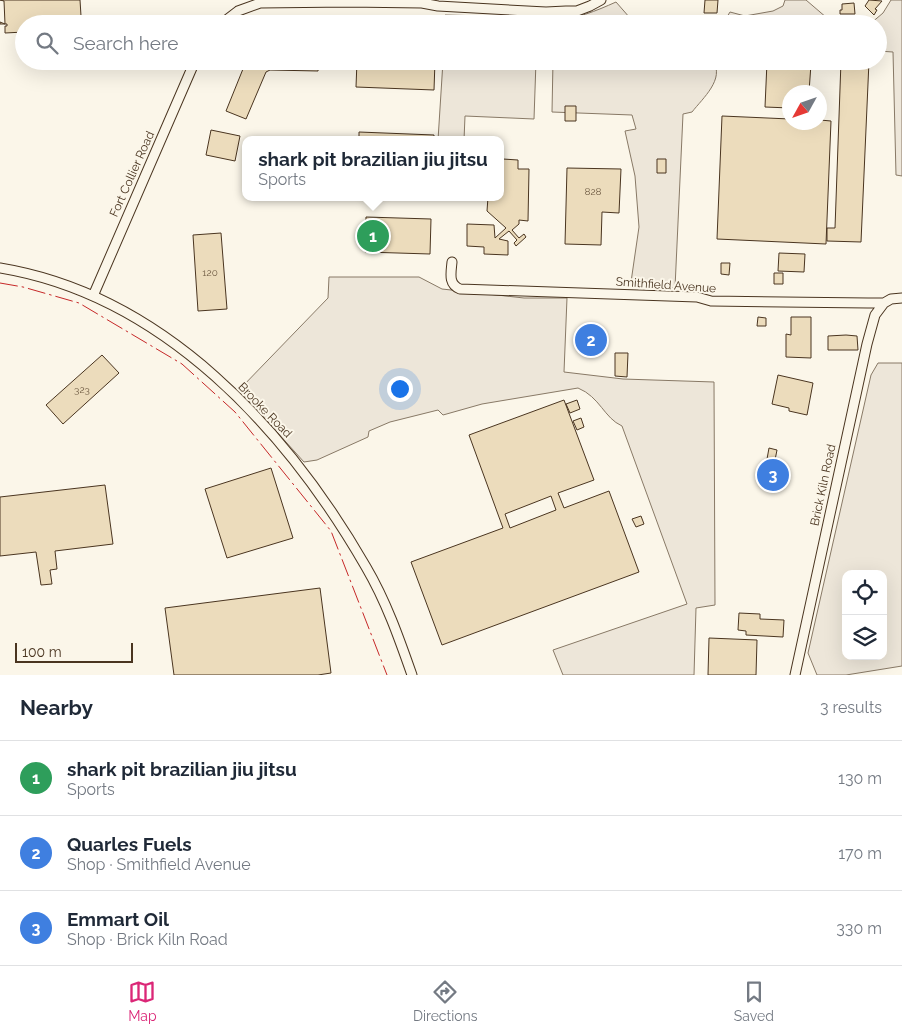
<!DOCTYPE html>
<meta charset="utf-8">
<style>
:root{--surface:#fff;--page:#f6f6f7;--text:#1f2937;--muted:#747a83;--line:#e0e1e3;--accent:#db2777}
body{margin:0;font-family:Raleway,sans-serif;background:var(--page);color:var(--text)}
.controls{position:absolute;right:15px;bottom:15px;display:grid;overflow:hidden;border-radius:10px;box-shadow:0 5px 20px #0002}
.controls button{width:45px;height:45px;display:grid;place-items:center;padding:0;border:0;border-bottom:1px solid var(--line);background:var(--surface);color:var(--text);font:25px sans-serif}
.compass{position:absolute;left:782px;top:85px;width:45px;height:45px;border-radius:50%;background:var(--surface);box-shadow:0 5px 20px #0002;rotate:230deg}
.scale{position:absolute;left:15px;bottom:12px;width:118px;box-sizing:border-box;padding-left:5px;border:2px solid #4a3520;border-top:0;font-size:14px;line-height:18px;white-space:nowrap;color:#4a3520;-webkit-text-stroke:4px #fbf6e9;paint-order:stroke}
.you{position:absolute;left:399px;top:388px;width:18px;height:18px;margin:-12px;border:4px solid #fff;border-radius:50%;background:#1a73e8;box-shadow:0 0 0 8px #1a73e833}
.badge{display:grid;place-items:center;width:32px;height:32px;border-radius:50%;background:var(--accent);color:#fff;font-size:16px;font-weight:700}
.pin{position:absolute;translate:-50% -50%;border:2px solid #fff;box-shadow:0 1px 5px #0006}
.popup{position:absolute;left:242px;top:136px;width:262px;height:65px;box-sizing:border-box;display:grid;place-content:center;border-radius:10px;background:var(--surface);filter:drop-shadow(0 1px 4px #0005);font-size:16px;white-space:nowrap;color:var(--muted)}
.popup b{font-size:19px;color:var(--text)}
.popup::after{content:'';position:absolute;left:50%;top:100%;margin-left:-10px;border:10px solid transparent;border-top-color:var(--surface)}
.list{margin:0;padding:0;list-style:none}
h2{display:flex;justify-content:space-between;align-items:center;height:65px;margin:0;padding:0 20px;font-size:21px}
h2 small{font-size:16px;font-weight:400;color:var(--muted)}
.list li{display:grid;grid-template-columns:32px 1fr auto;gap:15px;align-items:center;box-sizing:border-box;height:75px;padding:0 20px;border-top:1px solid var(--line)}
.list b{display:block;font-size:19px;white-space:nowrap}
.list p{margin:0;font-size:16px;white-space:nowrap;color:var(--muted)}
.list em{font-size:16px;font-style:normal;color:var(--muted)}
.icon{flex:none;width:28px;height:28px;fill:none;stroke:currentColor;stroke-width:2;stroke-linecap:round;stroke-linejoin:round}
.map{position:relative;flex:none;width:902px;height:675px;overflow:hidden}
.search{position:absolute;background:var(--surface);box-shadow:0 5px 20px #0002;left:15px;right:15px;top:15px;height:55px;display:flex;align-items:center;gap:12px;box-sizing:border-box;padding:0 18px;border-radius:28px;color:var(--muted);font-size:19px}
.sheet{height:290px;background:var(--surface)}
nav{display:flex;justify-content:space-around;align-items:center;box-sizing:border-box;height:70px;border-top:1px solid var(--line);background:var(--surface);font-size:14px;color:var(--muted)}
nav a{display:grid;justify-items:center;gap:2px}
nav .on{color:var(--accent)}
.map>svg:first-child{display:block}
</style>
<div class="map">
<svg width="902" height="675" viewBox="0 0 902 675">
<rect width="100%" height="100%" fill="#fbf6e9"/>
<path fill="#ede6d9" stroke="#887966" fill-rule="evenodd" d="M785,0H806L834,24H718L725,20L730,12L745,16L773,11L783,6Z
M891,0H902V176L896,175L893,52L878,51V24H870L883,13Z
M616,2L630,18L652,24H554V21C576,19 596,11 616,2Z
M445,15L529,17L535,24H445Z
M443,61H536L534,119L465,116L464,140H438Z
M553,61H713C725,79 703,98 692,112L683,114L675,288L631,282L639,227L635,176L625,131L636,129L632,115L552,112Z
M329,277H419L442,289L524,298H567L564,372L623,379L714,382L715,605L696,608L694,675H563L553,650L687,604L622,426C604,418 600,397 578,388L482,404L443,415L438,410L390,422L369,431L368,437L317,460L304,462L239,390L328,298Z
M878,363H902V666L846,675H817L808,653L871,375ZM846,574H883V656H846Z"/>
<path fill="#ecdcbc" stroke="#4a3520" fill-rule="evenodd" d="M0,0H80L81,16L69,17V24H60L51,16L40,24H24V32L5,33V26H7V24H0V22L5,24L4,1Z
M705,0H718L717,13H704Z
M869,0L882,1L875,9L877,10L874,15L865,6Z
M854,3L855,14H840V10H842V4Z
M243,61H319L318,71L270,70L266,72L246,119L226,111L245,64L242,63Z
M357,61H435L434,90L356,87Z
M841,61H869L861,242L827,241V228H835Z
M767,62L811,64L809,92H790V108L765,107Z
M565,106H576V121H565Z
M722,116L790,119V122H820V120L831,121L826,244L717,239Z
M211,130L240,136L235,161L206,155Z
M359,132L434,135V140H359Z
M503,159L518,160V169H529L528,221L519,220V224L512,230L519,238L524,234L526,237L516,246L514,243L517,240L509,231L499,239L508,241V255L484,254V247L467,246V224L494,225L495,238L506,228L487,211L488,197H500V169H502Z
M657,159H666V173H657Z
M567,168L621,169L619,213L602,212L601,245L565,244Z
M366,217L431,219L430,254L365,252Z
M221,233L227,309L198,311L193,235Z
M779,253L805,254L804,272L778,271Z
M721,263H730L729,275L721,274Z
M774,273H783V284H774Z
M758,317L766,318V326H757Z
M791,317H811V358L786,357V334L791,335Z
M584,329L600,330L599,351L584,350V345H576V334L584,335Z
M846,335L857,336L858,350H828V336Z
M615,353H628L627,377L615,376Z
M102,355L119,373L63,424L46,405Z
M778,375L813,383L807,415L789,411V408L772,404Z
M564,400L594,480L558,493L564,508L609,491L639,572L442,645L411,562L503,528L469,435ZM551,496L556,510L510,528L505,514Z
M577,400L580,409L570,413L566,404Z
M581,418L584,427L577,430L573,421Z
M769,448L777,450L775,460L767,459Z
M271,468L293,538L227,558L205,489Z
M105,485L113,544L55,551L57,569L50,570L52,584L41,585L36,552L0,556V497Z
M641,516L644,524L636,527L632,519Z
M320,588L331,673L318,675H174L165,608Z
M739,613L760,614V619L784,620L783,637L746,635V631L738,630Z
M709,638L757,640L756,675H708Z"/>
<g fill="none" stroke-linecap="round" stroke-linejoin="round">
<g stroke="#4a3520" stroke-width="11">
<path id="minor" d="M221,24L238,11L260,3L348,2L422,3L438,6L546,12L566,11H577L590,6L601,0
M452,262C451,273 448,284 460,289L697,297L711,301L868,303H884L891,299L902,298
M0,268C164,295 287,430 366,567C386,601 399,638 412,675
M93,296L195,61
M795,675L867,344L875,315L884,303"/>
</g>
<use href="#minor" stroke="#fbf6e9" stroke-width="9"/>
<path stroke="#c62828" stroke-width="1" stroke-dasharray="18 4 2.5 4" stroke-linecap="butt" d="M0,283L23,287L79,303L182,364L235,412L331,531L387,675"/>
</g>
<g text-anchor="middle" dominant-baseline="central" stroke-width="4" stroke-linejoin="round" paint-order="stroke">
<g font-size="10" fill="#725f47">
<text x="593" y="191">828</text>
<text x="210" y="272">120</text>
<text x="82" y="389">323</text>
</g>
<g font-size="12" fill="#4a3520" stroke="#fbf6e9">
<text transform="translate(132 174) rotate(-66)">Fort Collier Road</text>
<text transform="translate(666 285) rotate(4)">Smithfield Avenue</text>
<text transform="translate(265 410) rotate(46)">Brooke Road</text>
<text transform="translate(823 485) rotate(-78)">Brick Kiln Road</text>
</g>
</g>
</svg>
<div class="controls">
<button><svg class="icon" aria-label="locate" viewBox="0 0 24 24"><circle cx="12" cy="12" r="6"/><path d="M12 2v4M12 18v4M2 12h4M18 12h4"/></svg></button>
<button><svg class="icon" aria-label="layers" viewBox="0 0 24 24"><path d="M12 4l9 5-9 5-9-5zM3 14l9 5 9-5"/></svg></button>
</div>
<svg class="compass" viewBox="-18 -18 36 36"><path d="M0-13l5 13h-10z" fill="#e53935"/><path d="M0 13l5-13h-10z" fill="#747a83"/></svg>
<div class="scale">100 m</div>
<div class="you"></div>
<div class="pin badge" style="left:373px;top:236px;background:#2e9e5b">1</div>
<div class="popup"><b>shark pit brazilian jiu jitsu</b>Sports</div>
<div class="pin badge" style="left:591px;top:340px;background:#3f7fe0">2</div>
<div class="pin badge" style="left:773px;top:475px;background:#3f7fe0">3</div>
<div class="search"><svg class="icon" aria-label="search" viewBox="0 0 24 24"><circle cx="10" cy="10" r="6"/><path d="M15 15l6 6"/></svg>Search here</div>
</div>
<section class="sheet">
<h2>Nearby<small>3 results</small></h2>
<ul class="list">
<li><span class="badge" style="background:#2e9e5b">1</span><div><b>shark pit brazilian jiu jitsu</b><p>Sports</p></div><em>130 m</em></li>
<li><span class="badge" style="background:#3f7fe0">2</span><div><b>Quarles Fuels</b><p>Shop · Smithfield Avenue</p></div><em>170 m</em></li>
<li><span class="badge" style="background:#3f7fe0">3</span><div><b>Emmart Oil</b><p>Shop · Brick Kiln Road</p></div><em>330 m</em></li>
</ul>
</section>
<nav>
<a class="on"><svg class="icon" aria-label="map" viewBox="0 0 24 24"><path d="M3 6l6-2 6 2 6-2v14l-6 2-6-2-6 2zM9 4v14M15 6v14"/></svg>Map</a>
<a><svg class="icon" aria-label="directions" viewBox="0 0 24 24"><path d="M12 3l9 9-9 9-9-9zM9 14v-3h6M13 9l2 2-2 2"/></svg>Directions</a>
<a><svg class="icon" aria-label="saved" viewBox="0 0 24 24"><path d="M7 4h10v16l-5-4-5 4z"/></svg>Saved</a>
</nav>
